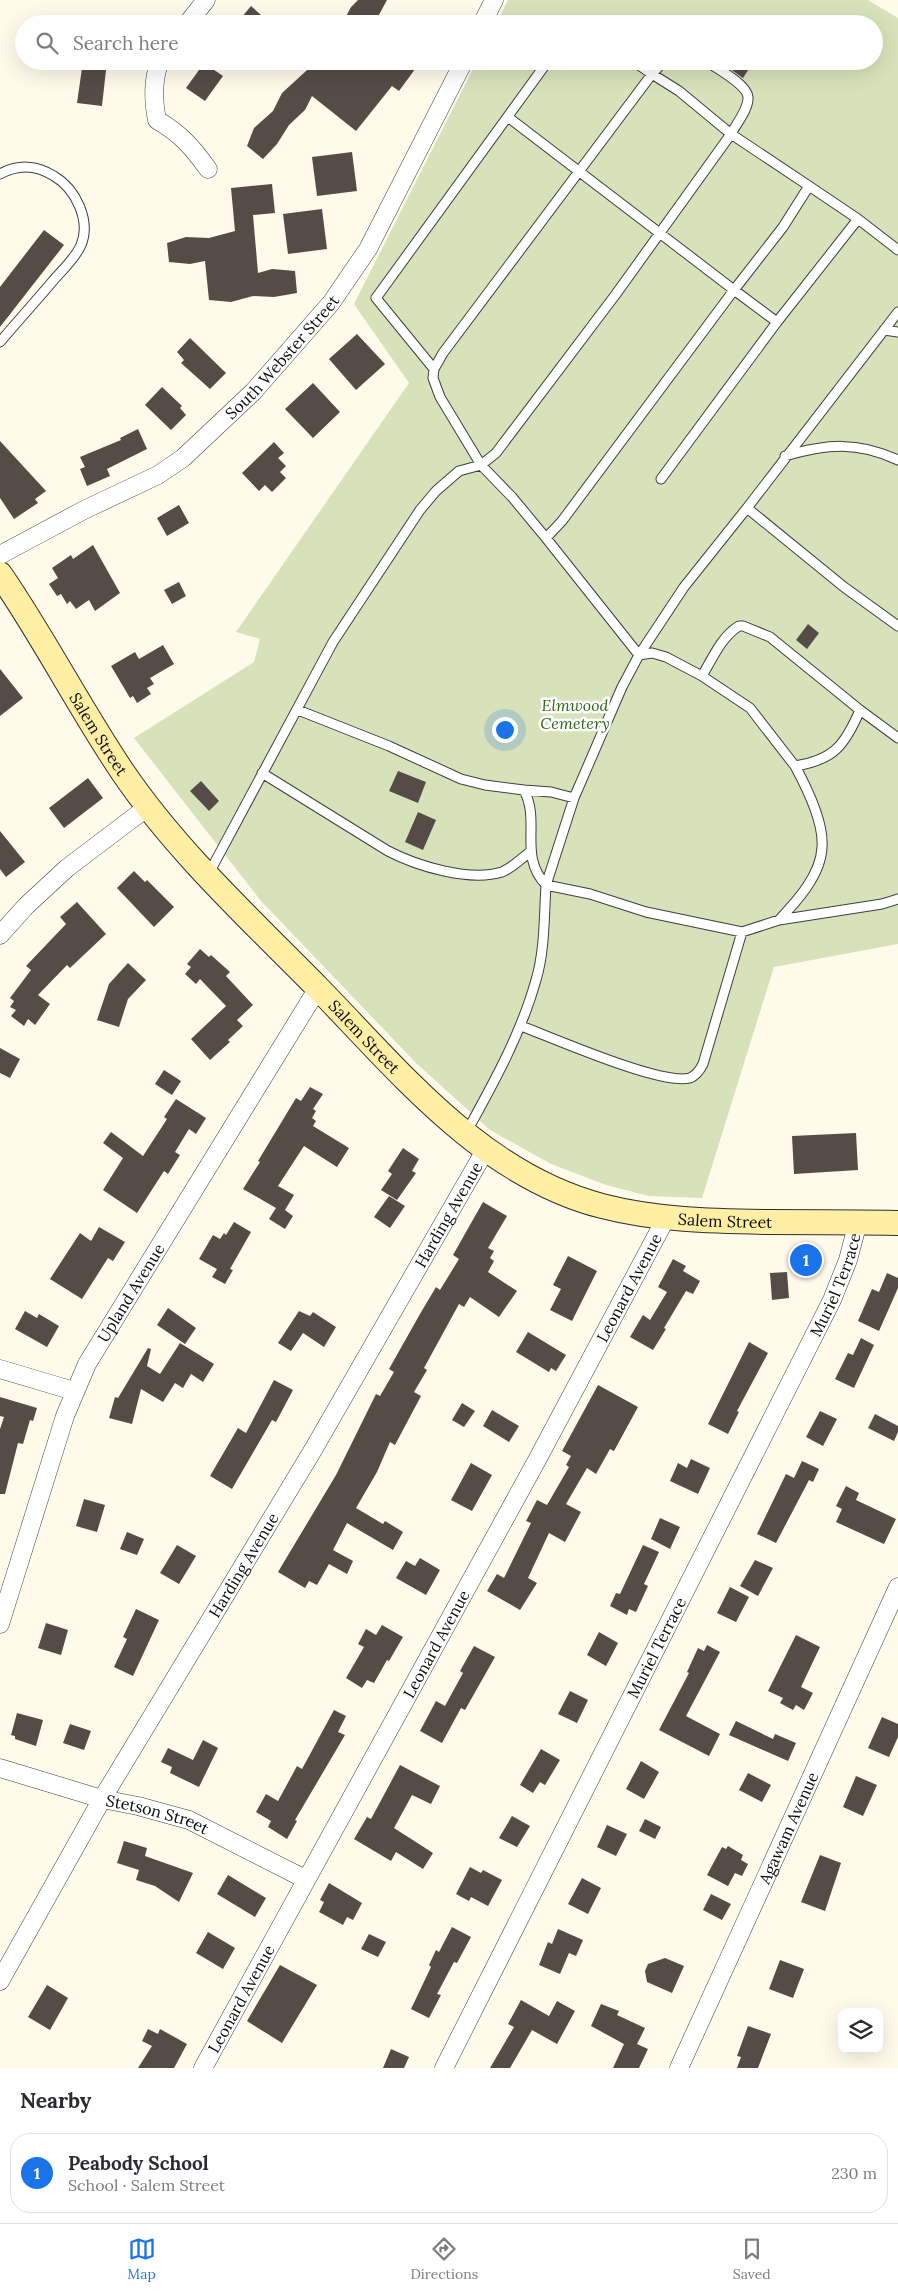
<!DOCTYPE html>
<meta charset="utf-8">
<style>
:root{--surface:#fff;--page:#f7f7f7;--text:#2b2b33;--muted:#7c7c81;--line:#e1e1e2;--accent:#1a73e8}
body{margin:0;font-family:Lora,serif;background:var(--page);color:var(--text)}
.controls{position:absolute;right:15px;bottom:15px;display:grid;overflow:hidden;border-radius:10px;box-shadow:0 5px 20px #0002}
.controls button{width:45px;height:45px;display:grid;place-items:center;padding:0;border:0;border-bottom:1px solid var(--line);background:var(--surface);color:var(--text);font:25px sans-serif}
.you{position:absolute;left:504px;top:729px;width:18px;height:18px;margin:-12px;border:4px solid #fff;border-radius:50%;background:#1a73e8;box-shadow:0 0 0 8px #1a73e833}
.badge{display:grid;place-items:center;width:32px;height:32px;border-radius:50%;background:var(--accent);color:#fff;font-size:16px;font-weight:700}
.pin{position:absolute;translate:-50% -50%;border:2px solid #fff;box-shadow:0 1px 5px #0006}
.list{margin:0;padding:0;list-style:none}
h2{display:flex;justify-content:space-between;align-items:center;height:65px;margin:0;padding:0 20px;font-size:21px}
h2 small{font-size:16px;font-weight:400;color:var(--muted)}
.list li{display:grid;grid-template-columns:32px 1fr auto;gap:15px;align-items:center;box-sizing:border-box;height:80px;margin:0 10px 10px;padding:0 10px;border:1px solid var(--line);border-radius:20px}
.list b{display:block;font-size:19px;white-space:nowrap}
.list p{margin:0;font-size:16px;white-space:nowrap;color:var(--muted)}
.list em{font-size:16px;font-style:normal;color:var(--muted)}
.icon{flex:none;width:28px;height:28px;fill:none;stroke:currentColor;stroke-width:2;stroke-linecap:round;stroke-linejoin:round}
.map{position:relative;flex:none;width:898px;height:2068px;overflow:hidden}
.search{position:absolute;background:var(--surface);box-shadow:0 5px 20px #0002;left:15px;right:15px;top:15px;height:55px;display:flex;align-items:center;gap:12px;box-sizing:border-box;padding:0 18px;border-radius:28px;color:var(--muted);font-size:19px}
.sheet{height:155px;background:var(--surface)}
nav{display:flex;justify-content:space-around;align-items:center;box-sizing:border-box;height:70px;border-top:1px solid var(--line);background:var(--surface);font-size:14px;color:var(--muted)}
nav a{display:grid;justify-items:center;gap:2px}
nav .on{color:var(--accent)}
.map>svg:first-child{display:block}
</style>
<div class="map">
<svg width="898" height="2068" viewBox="0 0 898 2068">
<rect width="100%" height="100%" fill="#fffaea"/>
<path fill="#d8e2ba" d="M508,0H868L898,18V944L774,967L702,1198L649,1196L606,1185L551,1164L490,1130L416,1063L261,901L134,738L254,662L260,639L236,632L409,383L354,304L477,61H874V24H496Z"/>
<path fill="#554c47" d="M358,0H387L374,24H342L351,7Z
M251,6L271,24H236Z
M83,61H104L103,69L106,70L102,106L77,103Z
M317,61H421L399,91L392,86L356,131L312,96L305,110L289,125L277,144L263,159L247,146L254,128L273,111L282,93Z
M719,61H754L743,78Z
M204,63L223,76L205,101L186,88Z
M352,152L357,191L317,196L312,157Z
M272,184L275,213L253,215L258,273L272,269L295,271L297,293L274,297L253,296L231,302L209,300L205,261L190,264L169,262L167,243L186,237L209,238L235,231L231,188Z
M322,209L327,249L288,254L283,214Z
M44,230L64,245L0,327V287Z
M357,334L385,364L356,390L329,359Z
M190,338L226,373L210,389L181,363L184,360L177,352Z
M313,383L340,412L313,438L285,409Z
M162,387L182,406L180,408L186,415L171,430L145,405Z
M138,429L147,449L107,469L110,476L87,486L80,469L85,467L80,457L121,440L120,438Z
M0,441L46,491L35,499L38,503L14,519L0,498Z
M274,442L284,453L278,458L286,466L280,472L286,478L272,492L265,485L259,491L242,473Z
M179,505L189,523L167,536L157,518Z
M93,545L120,593L95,611L89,600L76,609L70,601L67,604L61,594L57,596L49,584L58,578L52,568L71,555L73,559Z
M179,582L186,596L172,604L164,590Z
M808,624L819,633L807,649L796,640Z
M163,645L174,664L150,678L154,684L147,688L151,694L137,703L133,696L130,698L111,666L135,652L139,659Z
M0,669L23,698L0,716Z
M398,771L426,782L418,803L389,791Z
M88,778L103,798L64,828L49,808Z
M201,781L219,801L209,811L190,791Z
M418,812L436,820L423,850L405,842Z
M0,831L25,862L6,877L0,869Z
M134,871L145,882L147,880L174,907L154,927L117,888Z
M77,902L106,934L70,968L67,965L38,995L50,1004L35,1025L28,1019L24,1026L11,1016L16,1010L10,1007L14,1001L10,998L31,970L26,966L66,924L60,917Z
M200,949L209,957L211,955L230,972L226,976L253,1005L237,1020L243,1026L228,1040L230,1042L210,1060L191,1039L226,1006L200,979L196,984L185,974L191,967L187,964Z
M128,963L146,980L128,999L119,1027L97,1020L109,984Z
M0,1048L20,1059L10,1078L0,1073Z
M164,1070L181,1081L172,1095L155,1084Z
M310,1087L323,1094L313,1109L316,1111L312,1118L316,1121L313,1126L349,1148L337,1167L304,1146L278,1186L294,1195L285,1210L293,1216L285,1229L269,1219L276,1208L243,1189L260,1162L258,1161L296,1098L301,1101Z
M176,1099L206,1118L196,1134L189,1129L175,1152L180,1155L168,1174L164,1171L137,1213L103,1190L123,1158L103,1143L111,1132L143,1156L167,1119L164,1117Z
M856,1133L858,1170L794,1174L792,1136Z
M403,1148L419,1159L412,1171L416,1173L397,1200L381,1190L392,1174L388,1171Z
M389,1196L405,1206L390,1228L374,1217Z
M483,1202L507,1216L488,1248L494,1251L490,1258L494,1261L488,1272L517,1291L499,1317L470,1297L464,1307L459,1304L424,1368L427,1370L414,1392L421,1396L395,1445L390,1442L377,1472L356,1508L383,1524L385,1521L403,1532L393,1550L347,1523L333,1550L353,1561L347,1574L329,1564L317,1585L309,1581L305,1588L278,1572L336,1475L376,1394L380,1396L394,1372L389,1369L420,1314L436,1287L440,1290L459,1259L453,1255Z
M234,1222L251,1232L230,1269L233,1270L225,1284L212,1277L217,1269L199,1259L213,1235L220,1239L224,1233L226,1235Z
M99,1227L125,1242L113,1261L108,1258L82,1299L50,1279L80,1233L91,1241Z
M568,1256L597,1271L572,1321L550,1310L561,1289L553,1285Z
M673,1259L686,1266L683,1271L700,1281L693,1294L686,1291L664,1328L666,1329L653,1350L630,1337L643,1315L650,1320L667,1292L658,1287Z
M787,1272L789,1298L772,1300L770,1273Z
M887,1273L898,1278V1288L879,1331L858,1321L872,1289L879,1292Z
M168,1308L196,1328L185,1344L157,1325Z
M25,1311L37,1318L39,1314L59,1326L47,1347L15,1329Z
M299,1311L310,1316L313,1312L336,1327L324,1347L303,1333L291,1351L278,1343Z
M528,1332L566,1355L556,1371L551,1368L549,1372L516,1352Z
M861,1338L874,1345L854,1388L835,1379L848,1353L853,1355Z
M749,1342L768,1353L737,1411L739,1412L728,1434L708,1424Z
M180,1343L214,1364L203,1382L191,1374L183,1388L175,1383L163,1402L141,1389L132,1424L109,1418L115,1397L118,1398L148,1348L151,1349L147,1366L160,1374Z
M274,1380L293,1390L276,1422L272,1420L232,1489L210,1476L238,1428L246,1433Z
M598,1385L638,1407L614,1451L610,1449L596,1474L587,1468L566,1504L581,1512L565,1542L549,1533L528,1578L537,1583L520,1610L487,1591L497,1574L504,1578L531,1523L526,1521L537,1500L547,1505L569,1467L566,1465L571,1456L562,1451Z
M0,1397L37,1408L33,1421L30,1420L23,1444L18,1443L5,1494H0V1429L4,1417L0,1416Z
M462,1403L475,1411L464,1427L452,1420Z
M492,1410L519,1426L509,1442L483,1426Z
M820,1411L837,1419L823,1446L806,1437Z
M875,1414L898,1426V1432L894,1441L868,1428Z
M691,1459L710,1468L698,1494L670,1481L678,1463L687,1468Z
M802,1461L819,1469L813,1482L809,1480L776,1543L757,1534L786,1474L794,1478Z
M471,1463L492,1475L472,1511L451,1500Z
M846,1486L859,1493L856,1500L896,1519L884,1544L836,1522L842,1509L836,1506Z
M84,1499L105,1505L97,1532L76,1526Z
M660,1518L680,1527L670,1549L651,1539Z
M127,1532L144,1539L137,1555L120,1549Z
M177,1545L196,1556L179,1584L160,1573Z
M643,1545L659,1552L644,1584L648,1586L636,1612L629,1609L627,1615L610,1606L616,1593L620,1594Z
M420,1558L440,1570L426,1595L396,1578L406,1561L415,1566Z
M755,1560L773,1568L758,1596L740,1586Z
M730,1587L749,1597L736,1622L717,1613Z
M136,1609L159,1620L133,1676L114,1667L127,1639L123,1637Z
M46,1623L68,1630L61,1655L38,1648Z
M382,1625L403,1637L389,1661L387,1660L374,1683L367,1680L362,1688L346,1678L364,1647L358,1644L366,1629L376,1635Z
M599,1632L618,1643L606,1666L587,1655Z
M796,1635L820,1647L801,1687L813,1693L804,1710L796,1705L793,1710L780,1703L783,1698L768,1691Z
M707,1645L720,1652L686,1716L720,1734L709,1756L659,1730L689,1673L687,1672L698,1648L704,1651Z
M474,1646L495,1657L465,1710L461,1708L442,1743L420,1731L436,1701L445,1706L463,1673L460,1671Z
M570,1691L588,1700L577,1723L558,1714Z
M334,1710L346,1716L338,1732L345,1735L295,1820L297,1821L287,1839L268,1827L271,1821L256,1812L266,1794L278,1801L297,1766L302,1769Z
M17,1713L43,1720L36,1746L15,1739V1736L11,1735Z
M882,1717L898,1724V1737L889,1757L868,1748Z
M736,1721L773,1739L775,1734L796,1743L788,1761L729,1735Z
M70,1724L91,1731L84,1750L63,1743Z
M203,1740L218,1748L199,1787L170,1773L172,1767L161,1762L168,1748L193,1760Z
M541,1749L560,1760L545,1785L540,1782L533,1793L520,1785Z
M641,1761L659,1772L644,1799L626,1789Z
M400,1765L440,1786L431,1804L412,1795L394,1828L433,1853L423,1869L396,1852L391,1861L354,1839L367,1817L371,1819Z
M748,1773L771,1785L762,1802L739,1790Z
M856,1776L877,1785L863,1816L843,1807Z
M512,1816L530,1826L517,1847L499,1838Z
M645,1819L661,1827L655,1839L639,1831Z
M607,1825L627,1834L616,1856L597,1847Z
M124,1841L147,1848L145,1856L193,1873L179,1902L155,1886L136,1880L139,1870L117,1863Z
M728,1846L743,1855L741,1860L748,1864L742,1876L735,1873L728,1886L707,1875L722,1847L726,1849Z
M820,1855L841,1863L825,1911L801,1902Z
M470,1867L481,1873L483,1870L502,1880L488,1906L471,1897L469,1901L456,1894Z
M228,1875L266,1898L255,1917L217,1894Z
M582,1878L601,1888L588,1914L568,1904Z
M329,1883L362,1903L353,1920L347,1917L343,1925L319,1912L324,1902L320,1900Z
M711,1894L731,1904L722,1920L703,1910Z
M452,1927L471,1937L457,1963L454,1962L437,1994L441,1995L429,2018L411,2009L431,1967L429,1965L436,1950L439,1952Z
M558,1929L583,1940L576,1956L569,1953L560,1974L539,1965L548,1942L552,1944Z
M208,1932L235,1948L223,1969L196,1953Z
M369,1934L386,1942L378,1957L361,1949Z
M665,1958L684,1966L672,1993L647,1982L645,1971L648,1964Z
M780,1960L804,1969L793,1998L769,1989Z
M280,1965L317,1985L282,2043L247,2021Z
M47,1985L68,1998L50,2030L28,2017Z
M521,2000L549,2016L557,2001L575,2011L557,2044L532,2030L510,2068H490L514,2027L508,2024Z
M601,2004L619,2011L617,2015L645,2028L637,2044L648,2049L639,2068H613L624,2044L591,2026Z
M748,2026L771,2034L758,2068H737L741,2057L737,2056Z
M148,2029L158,2034L160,2029L187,2044L174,2068H138L152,2046L142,2041Z
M391,2049L409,2057L404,2068H383Z"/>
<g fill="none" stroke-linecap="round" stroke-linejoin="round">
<g stroke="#3f3f3f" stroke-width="11">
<path id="lane" d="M576,24H577
M633,61L652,74L664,61
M508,117L734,290L783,227L809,186L731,134C736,124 749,109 748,97C747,84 716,68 706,61
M0,174C18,164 37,165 54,176C76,189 91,221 81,245C75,259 62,270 52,282C35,302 17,322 0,342
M809,186L858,219
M898,312L747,508L844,587L898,626
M884,330L898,332
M434,369L376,298L548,61
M785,456C827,444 857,441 898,460
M661,479L777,322
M747,508L684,587L639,655L652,653L666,657L702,676L750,708L795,766
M546,538L639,655L622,687L574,798L551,792L524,790C541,823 518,855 546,885L574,798
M702,676C712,659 722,636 739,626H743L770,637L860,710
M298,710L389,746L461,779L485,785L524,790
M898,738L860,710C845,745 834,760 795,766C807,788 824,822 822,847C821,875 797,901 779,920L882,904L898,899
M262,773L388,851C417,866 469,882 502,872C512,868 522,858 531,851
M208,875L333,642L420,510L436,491L459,471L481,465L496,453L616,294L731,134L679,91L652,74L443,353L434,369L433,378L440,397L481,465L512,497L546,538L562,521L734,290L777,322L858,219L898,250
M742,932L779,920
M466,1133C493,1084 521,1034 536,980C545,950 544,916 546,885L590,894L646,912L742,932L703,1064C700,1070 697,1075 690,1078C662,1086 553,1038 521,1026"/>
</g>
<g stroke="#3f3f3f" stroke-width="19">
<g id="street">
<path d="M187,24L206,0"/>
<path d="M482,24L494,0"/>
<path d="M160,61C152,81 153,100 157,120C181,134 192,147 208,169"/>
<path id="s1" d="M0,555L84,510L158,475L183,458L253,392L331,303L368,249L464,61"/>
<path d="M0,935L26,906L67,868L149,806"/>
<path d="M0,1369L74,1391"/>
<path id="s2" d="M0,1624L65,1416L87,1364L318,988"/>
<path id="s3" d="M0,1768L102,1799L138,1806L189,1820L305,1879"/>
<path id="s4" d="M0,1981L102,1799L313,1450L486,1149"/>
<path id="s5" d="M203,2068L536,1462L666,1218"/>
<path id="s6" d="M444,2068L832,1300L848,1260L858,1222"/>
<path id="s7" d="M679,2068L898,1587"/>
</g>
</g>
<g stroke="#2e2e2e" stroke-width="26">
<g id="secondary">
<path id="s8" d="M0,574C44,638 79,707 122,771C176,851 251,920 318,988C400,1072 482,1175 602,1206C656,1220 711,1221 767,1222C811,1222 854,1222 898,1223"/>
</g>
</g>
<use href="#lane" stroke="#fff" stroke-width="9"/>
<use href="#street" stroke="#fff" stroke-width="18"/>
<use href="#secondary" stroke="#ffefa5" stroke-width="24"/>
</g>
<g text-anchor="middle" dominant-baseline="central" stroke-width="5" stroke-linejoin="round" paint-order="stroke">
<g font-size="16" fill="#0c0c0c" stroke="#fff">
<text stroke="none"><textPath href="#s1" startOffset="349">South Webster Street</textPath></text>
<text stroke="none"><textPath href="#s8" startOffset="188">Salem Street</textPath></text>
<text stroke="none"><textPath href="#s8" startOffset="592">Salem Street</textPath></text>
<text stroke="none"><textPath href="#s4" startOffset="888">Harding Avenue</textPath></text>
<text stroke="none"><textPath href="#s8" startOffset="1012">Salem Street</textPath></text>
<text stroke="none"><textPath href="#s6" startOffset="876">Muriel Terrace</textPath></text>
<text stroke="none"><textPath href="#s5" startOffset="889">Leonard Avenue</textPath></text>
<text stroke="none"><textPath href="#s2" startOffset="358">Upland Avenue</textPath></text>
<text stroke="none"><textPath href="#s4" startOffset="482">Harding Avenue</textPath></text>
<text stroke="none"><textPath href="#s5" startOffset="484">Leonard Avenue</textPath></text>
<text stroke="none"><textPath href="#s6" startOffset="471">Muriel Terrace</textPath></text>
<text stroke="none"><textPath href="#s3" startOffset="164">Stetson Street</textPath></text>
<text stroke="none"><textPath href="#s7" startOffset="264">Agawam Avenue</textPath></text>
<text stroke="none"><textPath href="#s5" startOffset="79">Leonard Avenue</textPath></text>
</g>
<g font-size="16" font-style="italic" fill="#2e6718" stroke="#fff">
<text x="575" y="705">Elmwood<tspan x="575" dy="18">Cemetery</tspan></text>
</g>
</g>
</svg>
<div class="controls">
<button><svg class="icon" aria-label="layers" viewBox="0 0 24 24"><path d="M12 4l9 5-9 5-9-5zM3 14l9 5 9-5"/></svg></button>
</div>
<div class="you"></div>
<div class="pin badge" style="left:806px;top:1260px">1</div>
<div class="search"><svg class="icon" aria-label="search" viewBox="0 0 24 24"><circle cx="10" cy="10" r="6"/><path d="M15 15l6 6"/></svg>Search here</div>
</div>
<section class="sheet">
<h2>Nearby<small></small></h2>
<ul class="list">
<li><span class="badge">1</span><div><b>Peabody School</b><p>School · Salem Street</p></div><em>230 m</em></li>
</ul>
</section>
<nav>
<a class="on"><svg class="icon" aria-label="map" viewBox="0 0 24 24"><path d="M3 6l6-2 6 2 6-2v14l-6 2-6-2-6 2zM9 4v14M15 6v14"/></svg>Map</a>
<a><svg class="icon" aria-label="directions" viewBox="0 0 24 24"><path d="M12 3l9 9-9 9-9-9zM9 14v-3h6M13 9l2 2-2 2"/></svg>Directions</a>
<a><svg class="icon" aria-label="saved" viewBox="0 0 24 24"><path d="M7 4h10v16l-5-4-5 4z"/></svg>Saved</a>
</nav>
